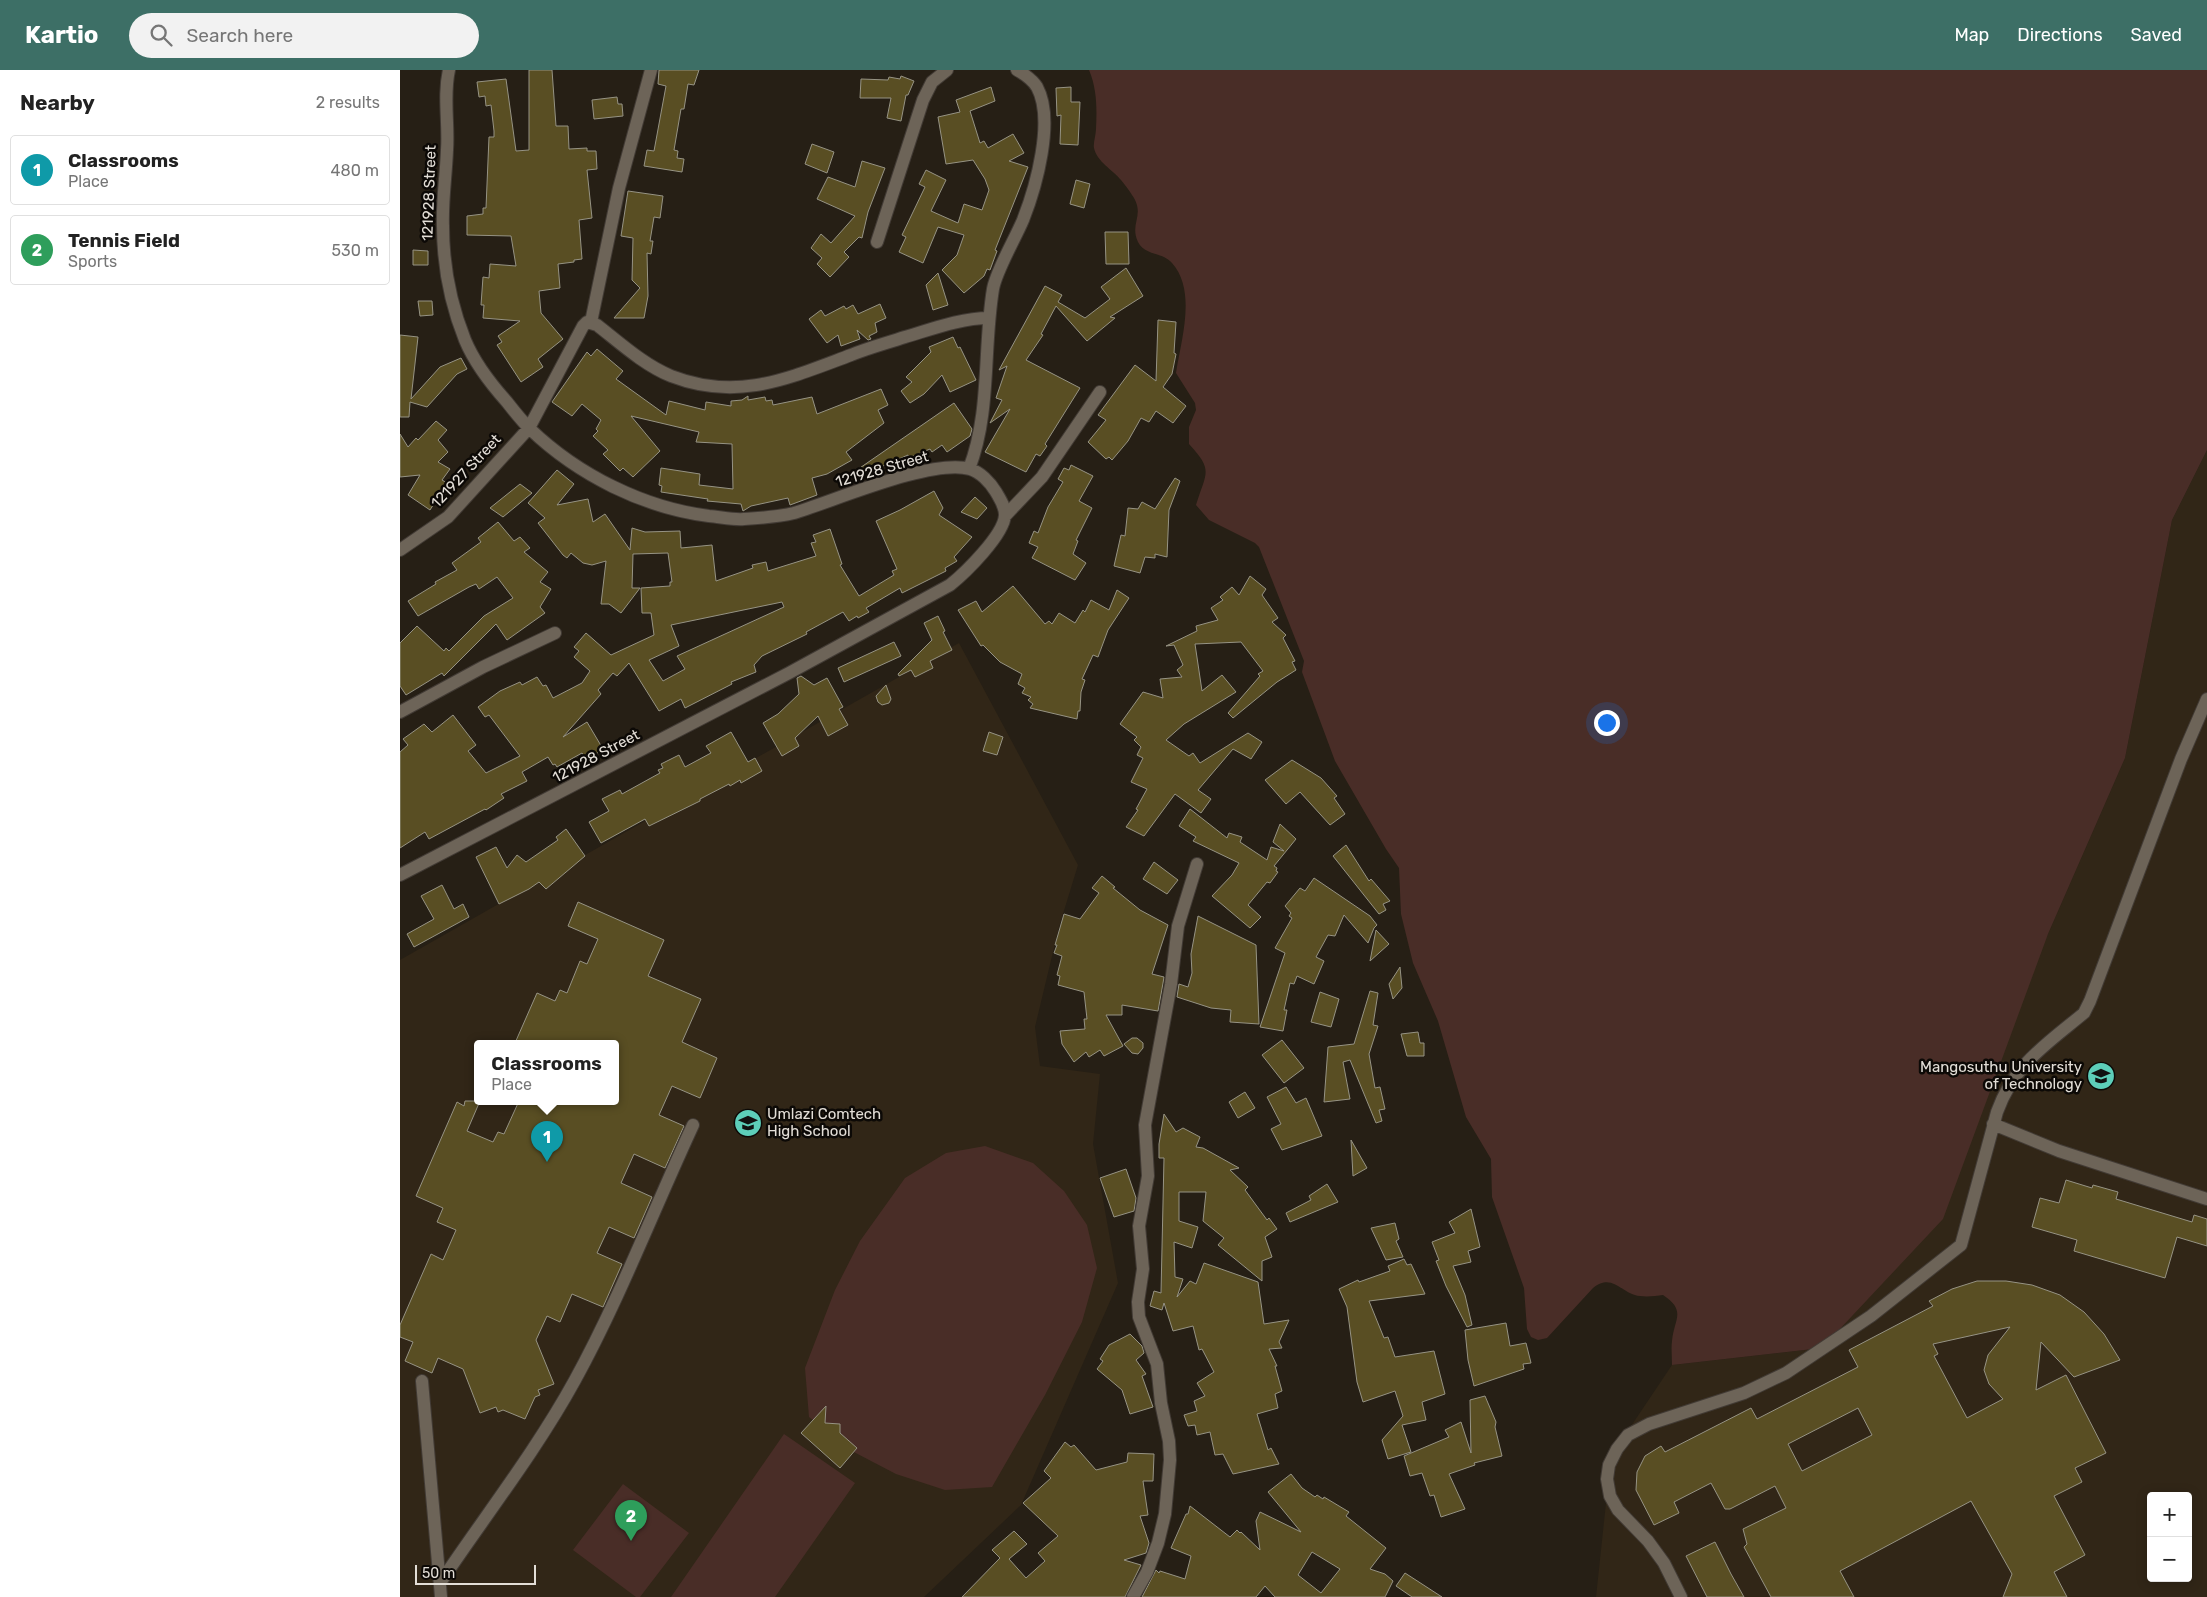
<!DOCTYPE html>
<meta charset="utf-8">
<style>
:root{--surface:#fff;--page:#f2f2f2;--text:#222;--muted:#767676;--line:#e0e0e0;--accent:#3d6f66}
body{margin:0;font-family:Rubik,sans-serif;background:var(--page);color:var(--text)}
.controls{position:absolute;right:15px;bottom:15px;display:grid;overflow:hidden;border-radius:5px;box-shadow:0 2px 12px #0003}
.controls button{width:45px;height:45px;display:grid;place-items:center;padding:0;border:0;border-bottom:1px solid var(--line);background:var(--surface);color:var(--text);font:25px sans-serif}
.scale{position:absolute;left:15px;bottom:12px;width:121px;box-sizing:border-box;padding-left:5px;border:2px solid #e3ded7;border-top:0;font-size:14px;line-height:18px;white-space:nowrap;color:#e3ded7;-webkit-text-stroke:4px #0c0906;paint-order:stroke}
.you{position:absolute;left:1206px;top:652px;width:18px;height:18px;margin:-12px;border:4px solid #fff;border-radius:50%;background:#1a73e8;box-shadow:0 0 0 8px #1a73e833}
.badge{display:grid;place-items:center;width:32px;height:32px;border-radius:50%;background:var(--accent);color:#fff;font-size:16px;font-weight:700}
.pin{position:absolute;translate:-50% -41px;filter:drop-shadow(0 1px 2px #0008)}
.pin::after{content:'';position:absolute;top:26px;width:18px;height:15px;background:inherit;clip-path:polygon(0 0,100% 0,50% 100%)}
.popup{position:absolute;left:74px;top:970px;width:145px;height:65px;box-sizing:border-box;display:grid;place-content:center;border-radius:5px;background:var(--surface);filter:drop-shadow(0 1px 4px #0005);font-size:16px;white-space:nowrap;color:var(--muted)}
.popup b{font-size:19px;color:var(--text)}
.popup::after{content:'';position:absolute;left:50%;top:100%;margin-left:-10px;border:10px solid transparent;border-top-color:var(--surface)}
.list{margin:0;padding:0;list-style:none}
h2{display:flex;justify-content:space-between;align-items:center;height:65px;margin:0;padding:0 20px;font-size:21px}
h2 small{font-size:16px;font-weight:400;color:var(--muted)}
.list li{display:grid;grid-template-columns:32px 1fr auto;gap:15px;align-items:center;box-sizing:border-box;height:70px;margin:0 10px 10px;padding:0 10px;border:1px solid var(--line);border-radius:5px}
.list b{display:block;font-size:19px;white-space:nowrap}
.list p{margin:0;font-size:16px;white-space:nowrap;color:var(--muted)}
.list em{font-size:16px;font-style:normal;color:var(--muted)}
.icon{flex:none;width:28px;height:28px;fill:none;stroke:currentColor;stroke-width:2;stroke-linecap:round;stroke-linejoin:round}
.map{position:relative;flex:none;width:1807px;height:1527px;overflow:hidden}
header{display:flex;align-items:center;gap:30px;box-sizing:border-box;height:70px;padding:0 25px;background:var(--accent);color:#fff}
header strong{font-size:24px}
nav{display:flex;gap:28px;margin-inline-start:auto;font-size:18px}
.search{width:350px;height:45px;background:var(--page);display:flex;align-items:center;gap:12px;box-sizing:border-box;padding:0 18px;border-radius:28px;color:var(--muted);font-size:19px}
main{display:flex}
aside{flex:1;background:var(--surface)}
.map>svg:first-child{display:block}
</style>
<header>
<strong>Kartio</strong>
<div class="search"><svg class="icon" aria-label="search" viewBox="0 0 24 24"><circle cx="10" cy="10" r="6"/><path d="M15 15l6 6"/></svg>Search here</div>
<nav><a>Map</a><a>Directions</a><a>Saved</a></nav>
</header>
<main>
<aside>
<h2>Nearby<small>2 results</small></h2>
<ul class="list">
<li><span class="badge" style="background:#0f9aa8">1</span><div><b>Classrooms</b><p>Place</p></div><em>480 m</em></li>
<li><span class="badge" style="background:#2e9e5b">2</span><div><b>Tennis Field</b><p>Sports</p></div><em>530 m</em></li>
</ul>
</aside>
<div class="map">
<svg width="1807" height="1527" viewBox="0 0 1807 1527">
<rect width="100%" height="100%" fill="#261f15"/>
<path fill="#312617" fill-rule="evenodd" d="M1807,380V1527H1196L1211,1386L1272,1295L1422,1278L1648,864L1725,688L1772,450ZM1751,1426H1788V1508H1751Z
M559,573L678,795L659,857L635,957L640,996L700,1004L693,1074L718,1213L621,1435L524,1527H0V890ZM78,973H216V1031H78Z"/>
<path fill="#492d27" d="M689,0H1807V380L1772,450L1725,688L1648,864L1543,1149L1422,1278L1272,1295C1272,1287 1271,1279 1272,1271C1274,1249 1287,1241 1263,1225C1256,1226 1247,1227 1240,1226C1221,1224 1213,1202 1193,1218L1147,1268L1138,1270L1131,1267L1127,1259L1124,1218L1092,1127L1091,1089L1066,1047L1038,951L1013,893L1001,844L999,798L986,779L935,691L902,602L904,591L859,477L855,473L809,450L796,435C806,402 814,401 789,374V357L796,340L795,333L776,303C781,270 797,221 772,193C763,182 745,186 738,172C729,153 746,145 732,125C729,120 725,115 721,110C713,100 697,92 694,78C693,73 696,65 696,59C697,39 697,19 689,0Z
M585,1076L633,1093L664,1121L687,1155L697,1198L682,1252L645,1325L592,1417L545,1420L496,1404L450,1380L409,1347L405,1298L435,1220L460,1171L505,1108L546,1083Z
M384,1364L455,1413L375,1527H271Z
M223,1414L289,1463L240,1527H236L173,1480Z"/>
<path fill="#594e23" stroke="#969384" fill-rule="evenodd" d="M129,0H152L156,56H168L169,79L187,78V81H196L197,99L187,100L192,148L179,150L182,189L174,190V192L158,194L160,218L139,221L141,243L163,269L138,289L143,297L121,312L97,275L102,272L98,266L120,251L83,248L84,235H81L83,207L89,208L90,194L116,196L111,166L67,165V146L83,144V138H86L89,67H94V61L91,35L86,36L85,26L79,27L77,12L106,9L116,81L129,80Z
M259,0H299L294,15L288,14L284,39H281L274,80L278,81L277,88L284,89L282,102L244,96L247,80L254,81L266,16L258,14Z
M501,6L514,11L508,25H506L501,51L487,48L491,28H460L461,9L488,10L489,7L500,9Z
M591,17L595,31L570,41L580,73L584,71L588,78L613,64L624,83L609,91L628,97L595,180L597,181L590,200L587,199L584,206L564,223L542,200L557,185L564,165L538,157L523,193L499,182L506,167L502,165L525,117L519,114L526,100L546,110L531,141L558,153L564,134L582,140L589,120L585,109L573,90L546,94L538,47L560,42L556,30Z
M671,17V32H680L678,75L660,74L661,45L657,46L656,18Z
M217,27L218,34H222L223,46L194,49L192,30Z
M412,74L434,82L427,103L405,94Z
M462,91L485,98L468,142L462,168L459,167L444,182L449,187L430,207L417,194L422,188L411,178L421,164L431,173L455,146L417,129L428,107L455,117Z
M676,110L690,114L684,138L670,134Z
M228,121L263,126L260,148L254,147L250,171H253L251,184L247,183L248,226L244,248H214L240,218L232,210L233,168L221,166Z
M705,162H728L729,194H706Z
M13,180L28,181V195H13Z
M726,198L743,226L710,247L715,248L687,271L656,236L641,264L643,265L626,290L680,318L645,374L647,376L640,386L636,384L626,402L585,382L610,339L590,353L602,330L596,328L607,296L599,300L645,216L662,225L658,232L685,248L710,229L701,217Z
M538,203L548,235L533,240L526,215Z
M18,231H32L33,245L20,246Z
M480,234L486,248L475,253L477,262L469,266L471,269L468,270L457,260L460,269L441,276L438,265L427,273L409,249L421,240L425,246L444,236L446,239L453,235L458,244Z
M758,250L776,252L774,283L776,284L772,304L763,317L786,336L773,353L756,341L749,352L741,348L728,371L712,390L709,387L706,389L688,372L706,350L698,345L735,295L756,311Z
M0,265L18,267L11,329L40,297L61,288L67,299L57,304L27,337L10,332L9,347H0Z
M553,267L558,278L560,277L576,310L550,322L542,305L524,324L510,333L501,321L512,312L506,307L531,282L529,277Z
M197,279L223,301L216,309L266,345L269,331L305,340L306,332L331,336V331L342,330L348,326V330L365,327L366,331L372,330L373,335L412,327L417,344L481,319L488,335L478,340L484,353L446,382L452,390L427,404L412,408L417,425L390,435L388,428L351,436L343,441L341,434L307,431L308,429L261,422L262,416L259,415L261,398L300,404L299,415L333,419L332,374L296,372L299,362L231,346L260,381L233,407L223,398L220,401L203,384L208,380L193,366L198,361L196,359L201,350L182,334L172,346L152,332L187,282L191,286Z
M554,333L572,359L570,366L547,382L542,375L532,382L530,379L509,388L508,385L458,407L454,402Z
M36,351L47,360L38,370L48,382L38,392L50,399L42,410L47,413L30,440L8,425L20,405L0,407V364L8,377L16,368L18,370Z
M671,395L693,406L679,431L692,438L676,470L678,471L673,484L686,493L675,510L632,488L638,477L629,473L634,461L638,463L648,437L663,412L658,409L664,398L669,400Z
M157,400L174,414L157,435L188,429L193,452L205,444L230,480L232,458L245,462L280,461L281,478L312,475L316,511L353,498L352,495L366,492L368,501L416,486L411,473L416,472L413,465L430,459L442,494L440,495L459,526L494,505L492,501L497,499L476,451L500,440L534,421L543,438L539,445L572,467L554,487L557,491L545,498L546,501L502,523L500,518L466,538L469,542L458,548L457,546L449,551L443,542L406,562L407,564L362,586L354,595L356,602L331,612L332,614L285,638L281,629L259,641L229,593L217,606L213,603L198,620L201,624L163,667L187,652L203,679L187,690L182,683L157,697L155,694L153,695L148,687L122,702L127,711L101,724L104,728L86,740L85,739L29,769L25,762L0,778V682L8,675L3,669L24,654L32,662L53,645L76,675L68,681L86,703L120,686L89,645L85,647L78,637L100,621L120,612L122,615L137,607L143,616L146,615L153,628L182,613L190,601L174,587L179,581L174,577L186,563L211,585L254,565L251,543H242L241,518L270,516V512H272L268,483L233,484L232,518H240L221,543L209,534H201L206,491L192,495L183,493L171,483L167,488L163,485L138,453L145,448L128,433ZM382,532L384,537L277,586L285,599L263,611L249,590L279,576L271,555Z
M775,408L780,411L769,440L767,487L755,484V488L745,487L740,503L714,496L721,465L725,466L728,438L738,439L742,432L755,439Z
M120,414L132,423L103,447L90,438Z
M575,427L587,438L577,449L561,442Z
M98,452L114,471L120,467L130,478L124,482L148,502L140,512L151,519L140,537L145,543L107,570L96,554L44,606L42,603L6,625L0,616V573L17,556L44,581L46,578L49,581L84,546L113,528L97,507L79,519L76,514L69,517L18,546L8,531L36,514L35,512L57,500L52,493L81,472L78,468Z
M850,506L866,519L862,525L878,548L872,552L886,565L883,568L895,591L892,592L896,600L877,612L833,648L828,643L860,606L858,604L863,601L841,572L795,574L802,621L822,605L836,622L784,654L766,670L789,686L793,683L800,693L848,663L862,672L851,689L833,679L798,720L811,729L801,743L775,724L744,766L726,757L738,740L736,739L747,719L731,712L743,688L737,685L741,677L734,670L737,667L720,654L743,622L763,628L760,609L782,607L777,600L783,595L774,575L766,576L797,561L796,556L818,550L811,538L823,530L820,527L832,517L839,525Z
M613,516L645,554L649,551L652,554L659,543L675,553L683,540L685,542L691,530L709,540L717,520L729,528L708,560L698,587L693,585L682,609L685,610L681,622L680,641H678L677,649L630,638L633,634L628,630L631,627L622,623L625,618L618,614L622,604L600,592L583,575L581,576L558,540L576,531L582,542Z
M538,546L545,561L543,562L552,580L530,591L533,598L515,607L511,600L499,606L498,604L532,570L524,553Z
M494,572L501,586L444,612L438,598Z
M401,606L414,615L427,608L443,637L439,639L448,655L428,666L418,646L395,668L399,676L382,686L363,653L378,644L399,624L397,608Z
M486,615L491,629L489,633L482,635L478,632L476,626Z
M331,662L348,692L355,688L362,701L341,713L340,710L330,716L329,714L300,729V731L249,756L245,749L201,773L189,752L209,741L202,729L220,720L222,724L260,703L258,700L263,698L261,694L279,685L285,697L311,683L306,676Z
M589,662L603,667L597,685L583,681Z
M892,690L921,708L937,726L934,728L945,744L930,755L900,722L886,734L865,710Z
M790,739L827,768L829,763L842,767L840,772L867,790L871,777L884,781L873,772L880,754L896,769L874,796L877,798L876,801L878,802L870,813L867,812L848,835L861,847L850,858L812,826L832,805L839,793L793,771L796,767L779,756Z
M166,759L185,786L146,819L139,812L129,819L99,834L76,787L96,777L107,798L117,785L126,792L158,770L156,767Z
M946,775L969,811L971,809L990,831L983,834L986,840L979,844L933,786Z
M754,792L778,810L767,824L743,809Z
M702,806L715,817L713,818L740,840L768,855L752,904L764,907L763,913L758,941L722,935V945H706L723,976L704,986L700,980L689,987L686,982L674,992L662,974L660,961L685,959L684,949H687L684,922L658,915L660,906L657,905L662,886L654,883L657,875H655L664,844L680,849L699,823L692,818Z
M914,808L970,846L977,855L974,858L968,873L944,845L935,866L928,865L916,887L924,891L914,914L897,906L894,914L890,913L884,940H887L883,961L860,957L885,883L875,878L892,848L889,846L891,843L885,836L900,818L905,821Z
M42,815L54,839L63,834L69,847L14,877L7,864L34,849L21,826Z
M178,832L264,870L248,906L301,929L282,972L317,988L300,1028L272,1016L259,1045L284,1056L265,1098L234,1084L221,1113L252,1127L234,1168L209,1157L197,1183L222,1194L203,1237L172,1224L160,1252L147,1246L136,1270L154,1314L138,1320L140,1325L135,1327L125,1349L103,1340L98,1342L96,1337L80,1343L63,1299L38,1288L32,1303L5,1291L13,1272L0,1267V1255L31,1184L43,1190L56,1160L37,1152L43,1138L16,1126L57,1032L64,1036L65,1031H80L67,1061L93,1072L98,1062L104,1064L119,1031H216V973H115L137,923L155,931L160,920L167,923L180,891L187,894L198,869L168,856Z
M798,846L856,875L859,954L830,952L831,940L811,938L777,927L779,914L788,917L792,903L791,884Z
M976,860L989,874L970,891Z
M1000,897L1002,918L993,929L989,914Z
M970,921L978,923L973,955L978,956L969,984L975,1018L980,1017L985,1039L979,1040L982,1051L976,1053L950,990L943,992L950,1029L924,1032L928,977L954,974Z
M920,922L939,929L931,957L911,952Z
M1018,962L1020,973H1024V986H1007L1001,964Z
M732,968H737L743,973V978L738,984L732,983L724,974Z
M882,970L904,998L884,1013L862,985Z
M886,1017L896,1033L906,1028L922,1066L882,1080L871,1059L881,1054L867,1027Z
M845,1022L855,1038L838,1048L829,1032Z
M764,1044L776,1062L783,1058L800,1067L796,1077L803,1078L839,1098L830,1100L848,1117L845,1120L867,1150L869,1148L877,1159L865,1167L872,1187L862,1191V1211L818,1175L824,1168L803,1151L806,1122H779V1151L798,1157L792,1178L774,1172L775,1207L783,1209L777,1227L790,1211L796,1214L804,1193L858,1212L864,1254L889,1250L879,1272L882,1278L869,1279L877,1296H875L882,1321L875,1324L878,1338L857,1344L868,1380L871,1378L879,1394L833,1404L823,1384L815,1385L810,1362L797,1365L795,1355L788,1356L784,1345L797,1341L794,1331L805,1326L797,1313L814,1302L802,1279L799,1280L793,1256L773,1261L764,1233L762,1240L750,1236L754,1221L761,1223L764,1088H759V1074Z
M951,1070L967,1098L953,1106Z
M726,1099L736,1128L734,1141L714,1147L700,1108Z
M1666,1110L1692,1118L1693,1115L1718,1122L1716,1129L1792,1152L1794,1145L1807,1149V1176L1777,1167L1765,1208L1674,1181L1677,1170L1632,1157L1640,1128L1659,1133Z
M927,1114L938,1132L890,1152L886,1143L911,1130L909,1126Z
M1071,1139L1080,1177L1068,1181L1071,1192L1053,1196L1065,1225L1072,1255L1067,1257L1046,1216L1036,1191L1039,1190L1032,1172L1055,1163L1049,1152Z
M995,1153L999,1169L996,1171L1003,1187L986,1190L971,1158Z
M1004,1189L1007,1195L1011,1194L1025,1224L969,1231L984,1268L988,1267L995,1287L1034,1281L1045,1324L1022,1332L1026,1350L1002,1355L1011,1382L988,1389L982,1370L1003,1346L995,1321L963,1332L957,1312L947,1237L939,1219L958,1210L959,1212L990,1201L988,1196Z
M1577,1211H1606L1632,1215L1660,1225L1684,1242L1704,1264L1720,1290L1674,1307L1641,1272L1636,1320L1666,1305L1706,1383L1675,1398L1682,1412L1654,1426L1685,1485L1654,1502L1667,1527H1603L1612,1504L1571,1431L1440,1501L1454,1527H1371L1344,1477L1347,1474L1343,1459L1386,1438L1375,1416L1330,1439H1325L1311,1413L1274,1432L1279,1443L1254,1455L1236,1420L1237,1402L1245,1386L1261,1376L1265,1382L1351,1338L1357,1349L1458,1297L1449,1280L1533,1236L1529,1231L1552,1219ZM1610,1257L1588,1285L1584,1300L1589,1314L1603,1329L1567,1348L1534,1286L1538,1284L1533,1274ZM1458,1338L1472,1365L1402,1401L1388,1374Z
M1106,1253L1110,1276L1126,1273L1131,1293L1123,1294L1124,1299L1074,1316L1068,1290L1065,1260Z
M730,1264L742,1276L744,1283L736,1290L746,1304L742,1306L753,1337L730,1344L722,1320L697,1299L703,1291L700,1289L709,1275Z
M1085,1326L1096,1352L1095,1357L1102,1386L1074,1393L1075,1395L1049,1404L1065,1439L1041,1447L1034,1425L1030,1426L1022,1403L1010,1406L1004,1386L1049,1367L1045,1360L1061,1352L1071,1383L1070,1330Z
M426,1336L425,1353L440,1354V1363L457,1378L440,1398L401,1363Z
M665,1372L671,1377L674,1375L696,1400L727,1392L728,1383L754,1384L753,1411H743L748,1445L740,1446L749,1473L746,1483L724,1490L741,1495L725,1527H562L600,1488L592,1480L614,1461L627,1474L609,1489L626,1508L645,1491L638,1483L658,1466L623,1433L651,1408L644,1401Z
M891,1404L902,1418L915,1427L917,1425L923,1429L924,1427L949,1442L946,1446L986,1478L970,1499L985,1504L993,1511L985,1527H875L865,1516L856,1527H742L756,1500L759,1503L760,1501L785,1509L791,1486L771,1478L786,1444H788L790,1436L830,1467L837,1460L840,1463L841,1462L860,1480L856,1451L860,1442L901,1462L868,1422ZM912,1482L940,1499L921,1523L898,1505Z
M1315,1472L1331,1504L1344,1527H1307L1286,1486Z
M1005,1503L1042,1527H1012L996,1516Z"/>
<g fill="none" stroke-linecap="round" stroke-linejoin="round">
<g stroke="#423b35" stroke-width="14">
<path id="minor" d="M477,172L523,30L532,12L547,0
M191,252L219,118L251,0
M569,399C591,342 583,279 593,219C596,201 615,169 623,150C636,117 655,50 637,17C632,9 624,4 617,0
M605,446L642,407L700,322
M0,480L48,447L129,358L183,256L187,252L197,255C220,273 244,295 271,306C338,332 389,308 451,285C468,278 487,273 505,267C532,259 561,248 589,248
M0,642L83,597L155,563
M0,805L389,603L550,515C565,503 604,465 605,445C605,436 600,429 596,422C590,412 580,402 570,399C532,388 434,431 394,443C378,447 361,448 344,449C333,450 321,447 309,446C244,438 178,405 130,359C122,351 114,341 107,332C90,313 75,294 65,270C51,235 43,194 43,156C42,131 46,106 47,80C49,54 43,26 49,0
M1593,1054L1659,1081L1807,1129
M22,1311L41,1527
M40,1513C85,1446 136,1381 175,1310C219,1230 254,1139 293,1055
M733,1527L747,1502L758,1473L765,1444L770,1390L769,1371L761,1333L757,1294L739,1247L738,1232L743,1199L739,1156L748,1106L745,1055L771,914L778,856L797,794
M1281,1527L1264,1493L1248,1471L1218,1440L1210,1426L1207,1409L1209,1395L1217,1379L1228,1365L1249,1354L1344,1323L1386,1303L1471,1246L1561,1175L1597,1042C1614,994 1647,974 1684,943L1690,931L1781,689L1807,629"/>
</g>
<use href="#minor" stroke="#6d6458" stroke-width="12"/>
</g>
<defs>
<g id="university-disc" transform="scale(1.4375)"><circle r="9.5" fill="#5dceb9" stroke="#0c0906"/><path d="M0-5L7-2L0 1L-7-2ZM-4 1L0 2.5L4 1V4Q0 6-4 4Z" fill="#111"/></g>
<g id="school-disc" transform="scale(1.4375)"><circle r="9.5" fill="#5dceb9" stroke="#0c0906"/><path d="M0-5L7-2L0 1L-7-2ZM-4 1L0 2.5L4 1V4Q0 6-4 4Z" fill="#111"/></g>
</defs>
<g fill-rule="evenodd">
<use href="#university-disc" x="1701" y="1006"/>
<use href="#school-disc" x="348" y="1053"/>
</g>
<g text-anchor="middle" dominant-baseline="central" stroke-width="5" stroke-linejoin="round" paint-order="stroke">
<g font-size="15" fill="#e3ded7" stroke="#0c0906">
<text transform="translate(29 123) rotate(-88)">121928 Street</text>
<text transform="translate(482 399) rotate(-16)">121928 Street</text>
<text transform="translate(66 401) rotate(-47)">121927 Street</text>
<text transform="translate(196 686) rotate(-28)">121928 Street</text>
</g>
<g font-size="15" fill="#e3ded7" stroke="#0c0906" text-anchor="end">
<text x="1682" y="997">Mangosuthu University<tspan x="1682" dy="17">of Technology</tspan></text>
<text x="367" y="1044" text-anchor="start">Umlazi Comtech<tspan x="367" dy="17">High School</tspan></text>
</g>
</g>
</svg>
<div class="controls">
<button>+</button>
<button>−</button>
</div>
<div class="scale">50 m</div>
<div class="you"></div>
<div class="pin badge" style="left:147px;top:1092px;background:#0f9aa8">1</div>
<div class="popup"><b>Classrooms</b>Place</div>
<div class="pin badge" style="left:231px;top:1471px;background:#2e9e5b">2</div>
</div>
</main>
